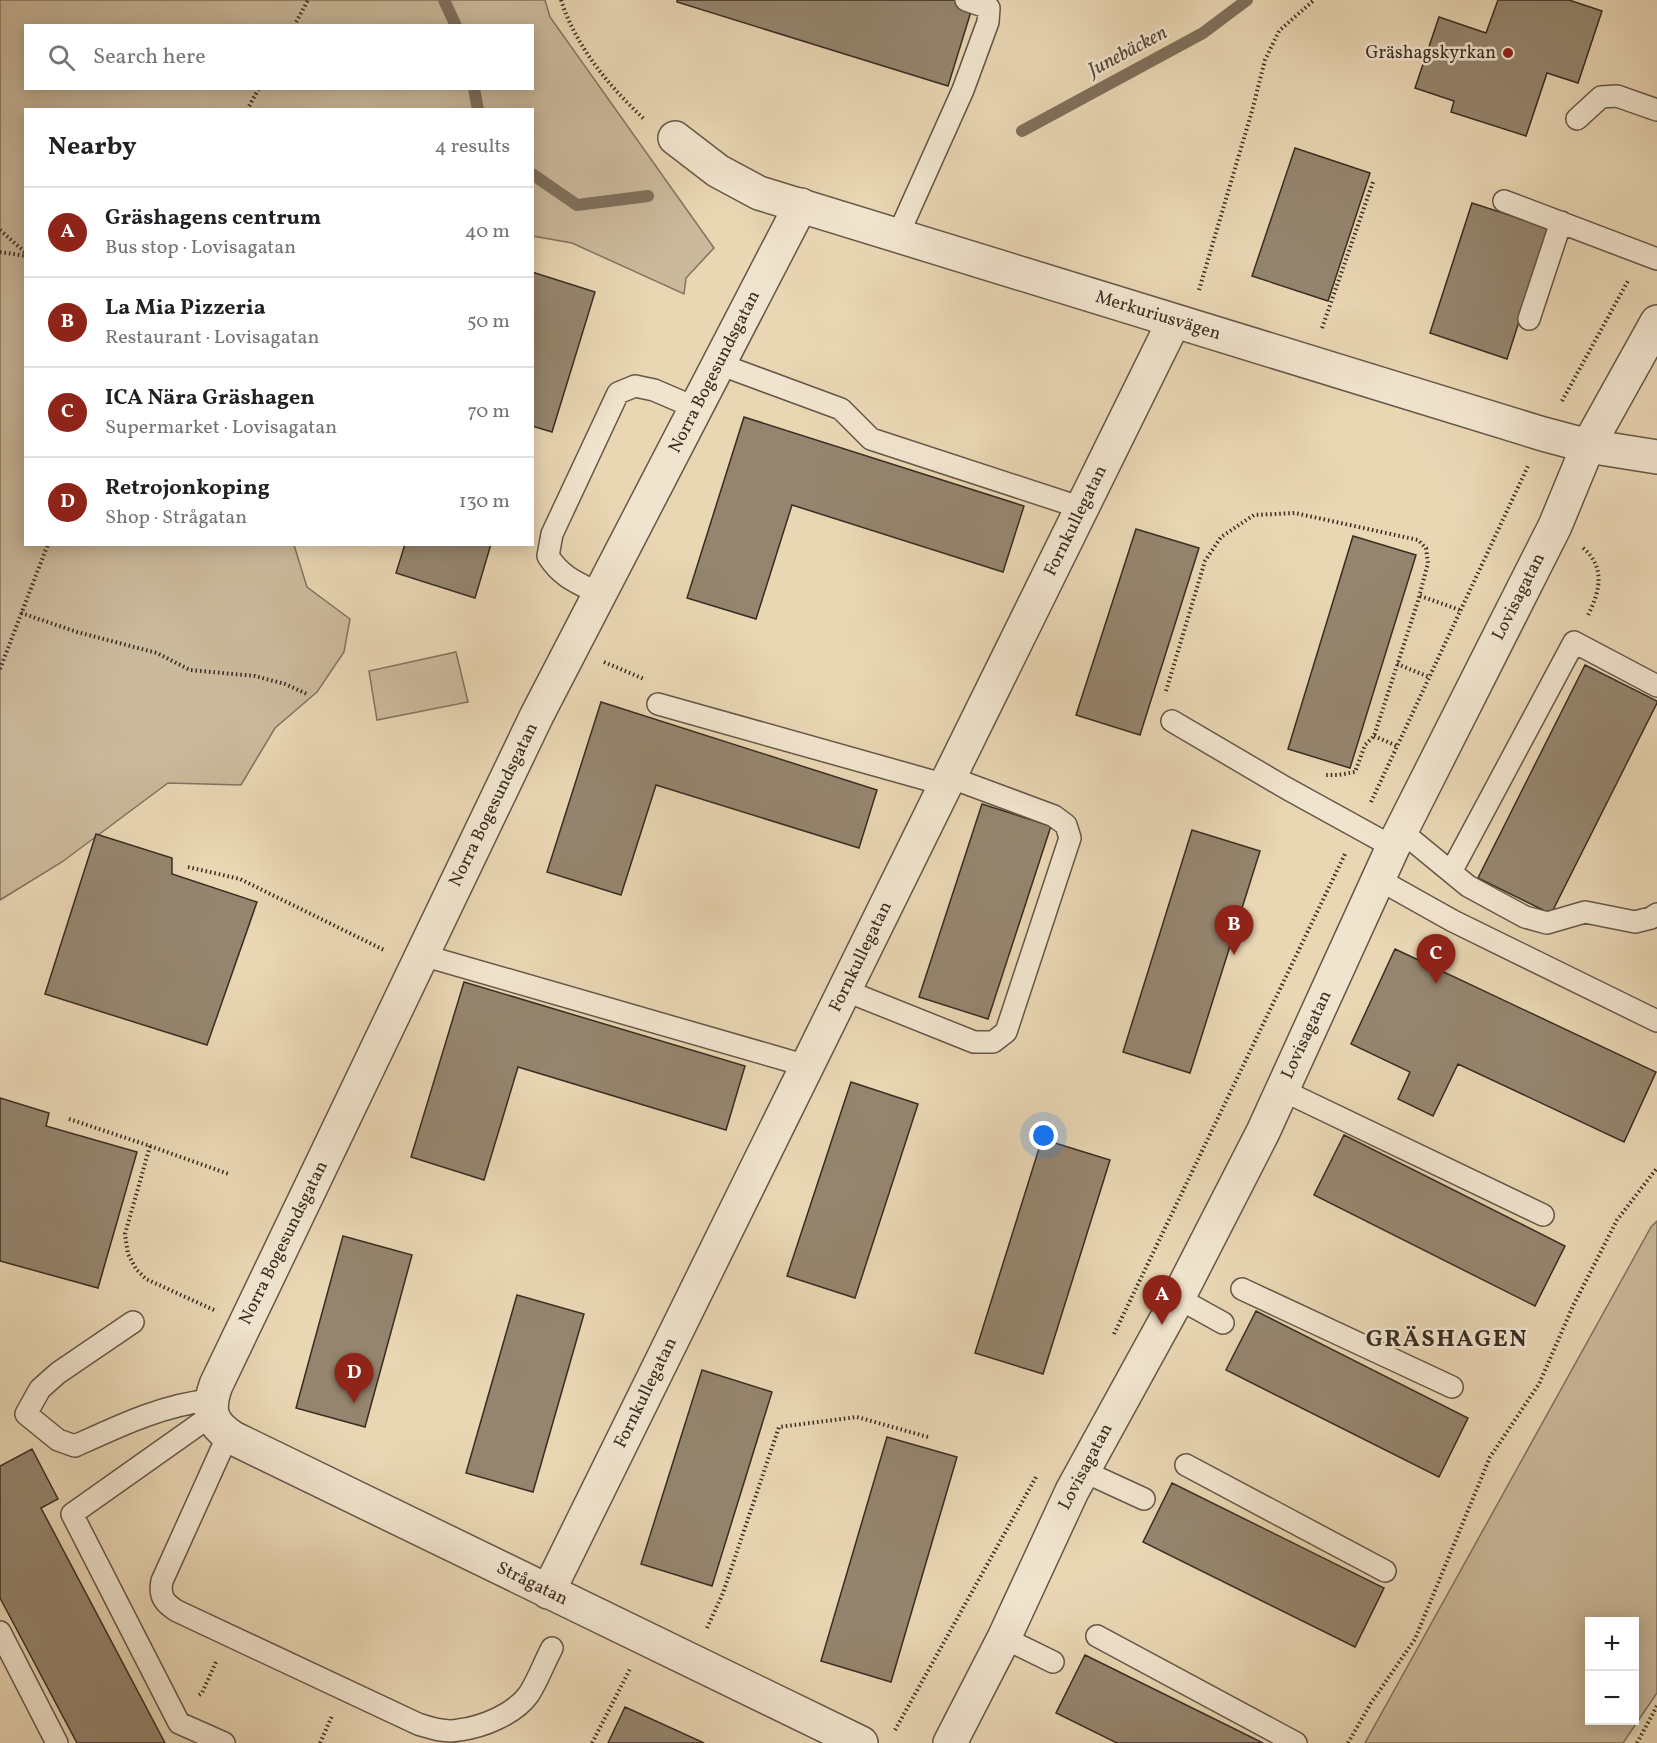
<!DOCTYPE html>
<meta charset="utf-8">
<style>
:root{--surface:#fff;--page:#f2f2f2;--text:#202124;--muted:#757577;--line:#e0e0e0;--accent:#8f2418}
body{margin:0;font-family:Vollkorn,serif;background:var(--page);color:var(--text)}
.controls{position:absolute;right:18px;bottom:18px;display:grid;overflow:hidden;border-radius:0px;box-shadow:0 3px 15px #0003}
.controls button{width:54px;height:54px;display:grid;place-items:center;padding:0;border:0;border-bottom:2px solid var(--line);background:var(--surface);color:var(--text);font:30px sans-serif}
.you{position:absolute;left:1044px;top:1136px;width:21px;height:21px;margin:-15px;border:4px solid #fff;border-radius:50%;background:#1a73e8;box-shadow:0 0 0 9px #1a73e833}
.badge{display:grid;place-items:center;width:39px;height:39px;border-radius:50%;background:var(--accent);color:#fff;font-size:20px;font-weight:700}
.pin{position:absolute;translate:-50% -50px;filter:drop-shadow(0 2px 3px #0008)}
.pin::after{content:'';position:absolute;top:32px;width:21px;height:18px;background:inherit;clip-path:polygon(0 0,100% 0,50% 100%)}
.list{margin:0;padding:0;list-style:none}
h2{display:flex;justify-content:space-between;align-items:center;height:78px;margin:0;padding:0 24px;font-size:26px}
h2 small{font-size:20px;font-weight:400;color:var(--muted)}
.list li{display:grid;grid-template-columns:39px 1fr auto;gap:18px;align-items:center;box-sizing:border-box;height:90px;padding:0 24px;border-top:2px solid var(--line)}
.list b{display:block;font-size:22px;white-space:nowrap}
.list p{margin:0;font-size:20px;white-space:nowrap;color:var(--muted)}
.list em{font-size:20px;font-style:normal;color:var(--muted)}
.icon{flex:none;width:33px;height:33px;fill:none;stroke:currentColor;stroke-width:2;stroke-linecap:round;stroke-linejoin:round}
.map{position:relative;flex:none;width:1657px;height:1743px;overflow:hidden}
.search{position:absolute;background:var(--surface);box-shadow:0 3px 15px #0003;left:24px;top:24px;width:510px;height:66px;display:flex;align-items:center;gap:15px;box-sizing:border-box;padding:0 21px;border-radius:0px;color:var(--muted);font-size:22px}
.panel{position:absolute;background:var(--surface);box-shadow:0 3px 15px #0003;left:24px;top:108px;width:510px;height:438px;border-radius:0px}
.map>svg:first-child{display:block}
</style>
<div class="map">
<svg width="1657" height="1743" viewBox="0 0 1657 1743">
<rect width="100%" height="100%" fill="#e9d6b3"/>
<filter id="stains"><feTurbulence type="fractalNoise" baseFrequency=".00333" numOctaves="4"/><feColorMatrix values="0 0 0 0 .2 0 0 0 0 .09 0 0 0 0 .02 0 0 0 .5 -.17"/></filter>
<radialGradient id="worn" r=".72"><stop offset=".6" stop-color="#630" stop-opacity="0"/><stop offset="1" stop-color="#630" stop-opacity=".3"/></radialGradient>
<path fill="#cbb99b" stroke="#82735f" stroke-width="1.5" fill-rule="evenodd" d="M0,0H545L550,17L714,248L686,278L684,294L572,243L533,236L532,110H26V544L294,545L307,587L350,619L344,652L317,692L275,728L241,785L168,783L62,862L0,900ZM26,26H532V88H26Z
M456,652L468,702L377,720L369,671Z
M1657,1221V1693L1623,1743H1365L1651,1227ZM1590,1622H1634V1720H1590Z"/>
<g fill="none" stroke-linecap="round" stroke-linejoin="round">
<path stroke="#7f705c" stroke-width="12" d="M444,0L456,26
M474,88L478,110
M1022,131L1203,33L1247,0
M532,174L577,205L648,196"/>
</g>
<path fill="#95856e" stroke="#392d23" stroke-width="1.5" d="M677,0H956L973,5L948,86L677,2Z
M1498,0H1569L1602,11L1578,83L1547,73L1526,136L1451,112L1454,101L1415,88L1439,17L1486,33Z
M1295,148L1370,173L1328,301L1252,276Z
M1472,203L1549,228L1507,359L1430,333Z
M532,272L595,292L552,432L532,426Z
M744,417L1024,506L1003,572L792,505L756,619L687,598Z
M1136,529L1199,548L1140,735L1076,715Z
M1353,536L1416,555L1350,768L1288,749Z
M405,544H491L475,598L396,573Z
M1585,665L1657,701V703L1551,914L1478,878Z
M601,702L877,790L859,848L656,785L621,895L547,872Z
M982,804L1051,826L988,1019L919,997Z
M1192,830L1260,851L1190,1073L1123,1052Z
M96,834L172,858V874L257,902L207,1045L45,994Z
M1395,949L1656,1072L1624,1142L1458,1064L1433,1116L1398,1099L1410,1072L1351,1044Z
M464,982L745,1066L726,1130L518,1067L484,1180L411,1157Z
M851,1082L918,1104L855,1298L787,1276Z
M0,1098L49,1113L46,1126L137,1152L98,1288L0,1261Z
M1344,1135L1565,1246L1535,1306L1314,1195Z
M1042,1139L1110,1160L1043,1374L975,1353Z
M343,1236L412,1255L365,1427L296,1408Z
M517,1295L584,1314L533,1492L466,1473Z
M1256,1311L1468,1418L1439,1477L1226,1370Z
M702,1370L772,1392L712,1586L641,1564Z
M887,1437L957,1457L891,1682L821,1661Z
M32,1449L58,1499L41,1508L165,1743H77L0,1598V1466Z
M1172,1483L1384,1588L1355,1647L1143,1542Z
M1085,1655L1263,1743H1117L1056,1713Z
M625,1707L704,1743H608Z"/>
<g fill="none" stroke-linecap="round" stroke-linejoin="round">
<g stroke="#655747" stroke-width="24">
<path id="service" d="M1577,119L1601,97L1617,96L1657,110
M1504,201L1657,259
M898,235L963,90L988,22L989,8L966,0
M1529,319L1561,222
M719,364L841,409L871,439L1082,508
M600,594C578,583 562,578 548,556L552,534L618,393L635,386L654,390L696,408
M658,704L946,785
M1172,721L1286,788L1393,847
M1401,831L1468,886L1525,917L1547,923L1585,912L1635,922L1651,918L1657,914
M1451,872L1574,642L1657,686
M1378,879L1453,921L1657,1021
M422,955L807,1066
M844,990L974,1042H993L1006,1032L1070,838L1066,825L1054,816L949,777
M1282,1090L1543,1215
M1242,1289L1452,1387
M1178,1298L1223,1323
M133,1322L58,1373L40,1389L26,1414L58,1440L75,1446C119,1426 162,1405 211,1400
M212,1415L72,1514L179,1723L224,1743
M228,1435L162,1581C159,1596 164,1603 177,1611L418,1724C431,1728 445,1733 459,1730C483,1727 515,1714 529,1694C538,1680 544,1663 552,1648
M1186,1465L1385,1571
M1083,1471L1144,1499
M0,1632L57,1743
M1097,1636L1296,1743
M1004,1638L1053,1662"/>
</g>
<g stroke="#655747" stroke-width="36">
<path id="minor" d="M675,138L718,171L759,193L1543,434L1588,446L1657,457
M801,205L537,715L216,1385C207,1410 210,1423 233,1438L861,1743
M548,1592L1174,321"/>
</g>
<g stroke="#655747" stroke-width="36">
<path id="tertiary" d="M950,1743L1004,1638L1072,1491L1178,1298L1263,1132L1393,847L1555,526L1588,446L1657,322"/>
</g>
<path stroke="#392d23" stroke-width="4" stroke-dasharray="1.5 3" stroke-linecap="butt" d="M561,0C576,47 609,86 644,119
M294,26L308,0
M247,110L259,88
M0,230L26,253
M0,252L26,256
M1199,290L1252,111L1265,60L1279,31L1314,0
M1322,328L1373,182
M1562,401L1629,279
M1583,548C1607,568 1599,594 1587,617
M1420,596L1460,610
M21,613L77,632L157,653L190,670L255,676L285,684L307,694
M604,662L644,679
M1397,664L1429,677
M0,669L48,544
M1166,691L1205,561L1221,537L1254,515L1295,513L1418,540L1426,548L1428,563L1418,601L1374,736L1365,745L1355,772L1338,775H1326
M1374,736L1397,746
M1371,802L1528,466
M188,867L240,879L384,950
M69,1119L150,1146L125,1234L128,1254L136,1269L146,1279L214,1310
M150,1146L229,1174
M1114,1334L1345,854
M707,1628L723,1593L779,1427L857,1417L928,1437
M199,1695L202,1693L216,1662
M895,1730L1036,1477
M320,1743L332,1716
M592,1743L630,1669
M1348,1743L1371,1703L1415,1639L1490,1457L1539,1384L1573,1306L1617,1220L1657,1168
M1637,1743L1657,1706"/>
<use href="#service" stroke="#f1e4ce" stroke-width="21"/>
<use href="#minor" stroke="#f1e4ce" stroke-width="33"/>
<use href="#tertiary" stroke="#f1e4ce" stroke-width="33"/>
</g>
<circle fill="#8f2418" stroke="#f1e4ce" stroke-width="2" cx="1508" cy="53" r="6"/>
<g text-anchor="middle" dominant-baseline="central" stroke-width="5" stroke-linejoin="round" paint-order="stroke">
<g font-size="18" fill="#392d23" stroke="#f1e4ce" text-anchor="end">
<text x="1496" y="53">Gräshagskyrkan</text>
</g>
<g font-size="18" fill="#392d23" stroke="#f1e4ce">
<text transform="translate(1158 316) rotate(17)">Merkuriusvägen</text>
<text transform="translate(715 372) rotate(-63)">Norra Bogesundsgatan</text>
<text transform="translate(1076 521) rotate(-64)">Fornkullegatan</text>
<text transform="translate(1519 597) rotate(-63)">Lovisagatan</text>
<text transform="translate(494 805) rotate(-64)">Norra Bogesundsgatan</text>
<text transform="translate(861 957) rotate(-64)">Fornkullegatan</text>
<text transform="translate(1307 1035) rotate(-65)">Lovisagatan</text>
<text transform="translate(284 1243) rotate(-64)">Norra Bogesundsgatan</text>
<text transform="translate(646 1393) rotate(-64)">Fornkullegatan</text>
<text transform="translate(1086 1467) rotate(-62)">Lovisagatan</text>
<text transform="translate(532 1584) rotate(26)">Strågatan</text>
</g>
<g font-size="20" font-style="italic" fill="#56493b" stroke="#f1e4ce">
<text transform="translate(1128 52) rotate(-28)">Junebäcken</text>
</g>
<g font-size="24" font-weight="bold" letter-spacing="1.5" fill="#392d23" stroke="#f1e4ce">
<text x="1447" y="1340">GRÄSHAGEN</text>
</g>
</g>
<rect width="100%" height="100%" filter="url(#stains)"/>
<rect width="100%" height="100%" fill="url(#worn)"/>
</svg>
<div class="controls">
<button>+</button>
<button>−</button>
</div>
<div class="you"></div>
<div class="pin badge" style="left:1162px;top:1325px">A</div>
<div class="pin badge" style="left:1234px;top:955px">B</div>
<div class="pin badge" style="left:1436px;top:984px">C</div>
<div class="pin badge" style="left:354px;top:1403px">D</div>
<div class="search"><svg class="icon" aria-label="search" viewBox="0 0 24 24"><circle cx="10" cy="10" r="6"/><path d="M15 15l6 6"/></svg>Search here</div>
<section class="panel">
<h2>Nearby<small>4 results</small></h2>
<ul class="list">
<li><span class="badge">A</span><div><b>Gräshagens centrum</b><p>Bus stop · Lovisagatan</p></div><em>40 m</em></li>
<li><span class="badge">B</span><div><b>La Mia Pizzeria</b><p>Restaurant · Lovisagatan</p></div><em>50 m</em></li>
<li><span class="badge">C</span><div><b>ICA Nära Gräshagen</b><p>Supermarket · Lovisagatan</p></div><em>70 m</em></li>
<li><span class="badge">D</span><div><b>Retrojonkoping</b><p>Shop · Strågatan</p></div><em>130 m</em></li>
</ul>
</section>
</div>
